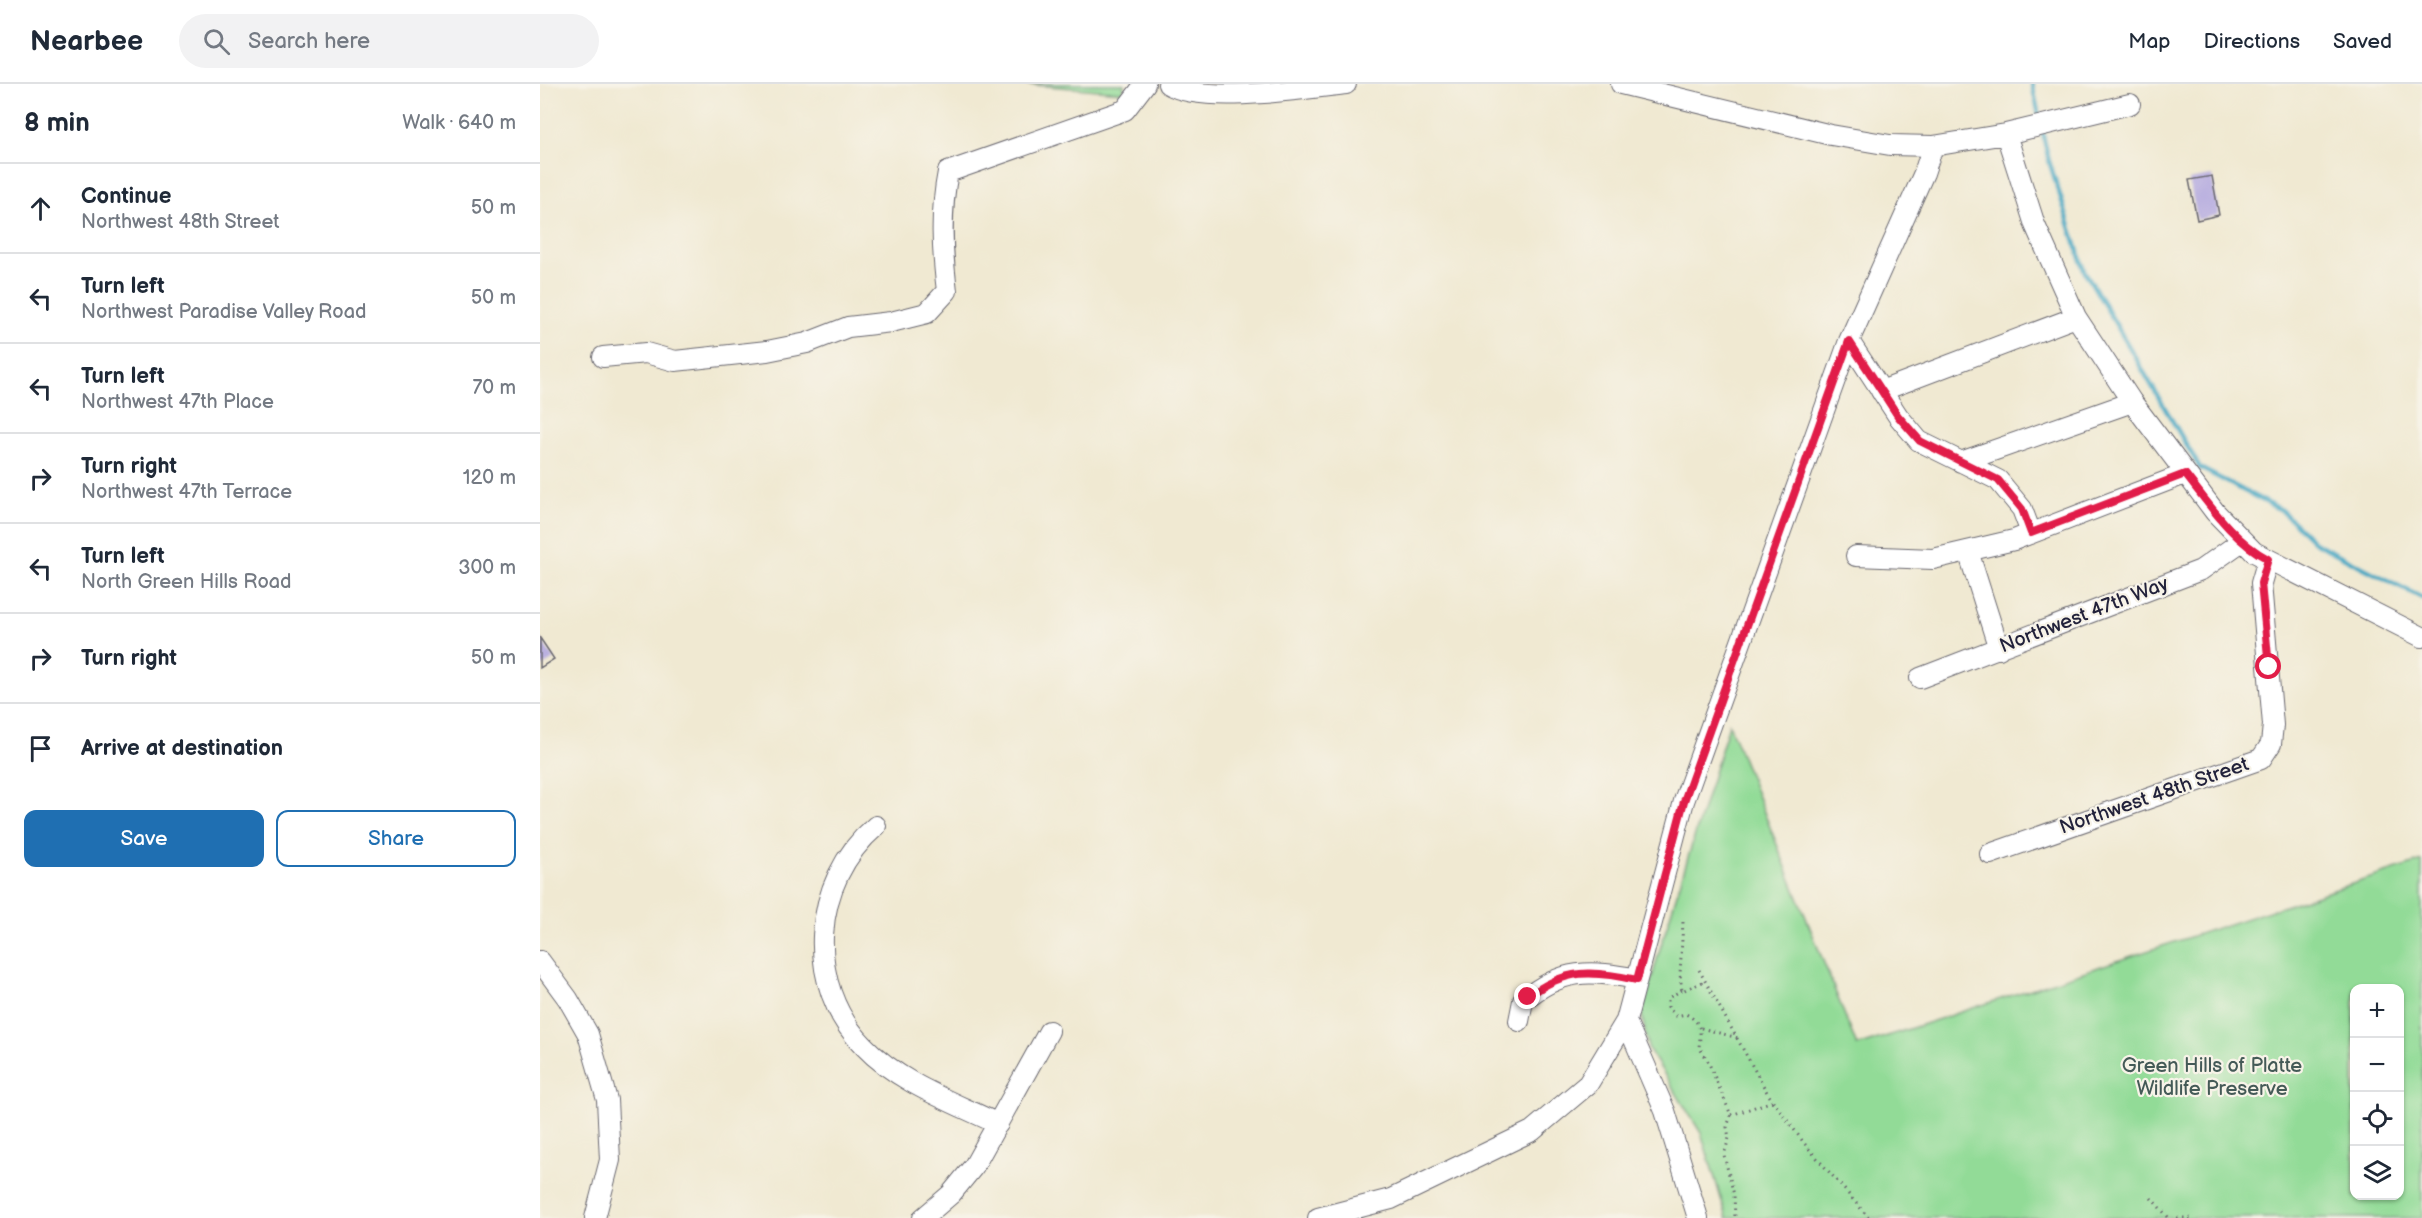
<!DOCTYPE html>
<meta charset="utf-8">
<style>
:root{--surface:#fff;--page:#f2f2f3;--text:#1f2937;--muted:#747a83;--line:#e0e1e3;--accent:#1f6fb2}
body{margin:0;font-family:"Balsamiq Sans",sans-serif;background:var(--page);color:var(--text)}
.controls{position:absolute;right:18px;bottom:18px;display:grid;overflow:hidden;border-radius:12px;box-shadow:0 2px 4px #0004}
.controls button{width:54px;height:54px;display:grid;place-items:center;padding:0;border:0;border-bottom:2px solid var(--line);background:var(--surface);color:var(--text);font:30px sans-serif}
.stop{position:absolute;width:18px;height:18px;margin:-14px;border:4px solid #e11d48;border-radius:50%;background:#fff}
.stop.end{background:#e11d48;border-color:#fff;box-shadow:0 2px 6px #0008}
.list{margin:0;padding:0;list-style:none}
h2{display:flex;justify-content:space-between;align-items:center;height:78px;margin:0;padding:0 24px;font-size:26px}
h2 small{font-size:20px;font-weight:400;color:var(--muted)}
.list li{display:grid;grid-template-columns:39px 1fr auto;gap:18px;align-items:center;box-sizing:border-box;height:90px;padding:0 24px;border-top:2px solid var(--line)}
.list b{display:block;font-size:22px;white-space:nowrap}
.list p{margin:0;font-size:20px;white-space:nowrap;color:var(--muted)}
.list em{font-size:20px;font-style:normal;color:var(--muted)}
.actions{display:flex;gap:12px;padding:18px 24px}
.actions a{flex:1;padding:14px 0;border:2px solid var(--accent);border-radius:12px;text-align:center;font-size:21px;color:var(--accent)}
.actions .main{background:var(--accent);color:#fff}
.icon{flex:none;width:33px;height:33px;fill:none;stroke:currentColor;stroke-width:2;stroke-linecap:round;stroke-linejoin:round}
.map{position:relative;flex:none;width:1882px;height:1134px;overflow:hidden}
header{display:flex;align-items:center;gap:36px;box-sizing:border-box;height:84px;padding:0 30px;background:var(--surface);border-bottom:2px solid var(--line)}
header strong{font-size:28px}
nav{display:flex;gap:33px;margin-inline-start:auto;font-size:21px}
.search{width:420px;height:54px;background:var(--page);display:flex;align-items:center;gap:15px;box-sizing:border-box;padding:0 21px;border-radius:33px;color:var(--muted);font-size:22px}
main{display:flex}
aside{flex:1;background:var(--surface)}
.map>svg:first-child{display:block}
</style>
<header>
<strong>Nearbee</strong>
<div class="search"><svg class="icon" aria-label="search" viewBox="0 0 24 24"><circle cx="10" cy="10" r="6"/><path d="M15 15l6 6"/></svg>Search here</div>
<nav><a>Map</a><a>Directions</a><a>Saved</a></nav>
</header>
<main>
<aside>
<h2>8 min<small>Walk · 640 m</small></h2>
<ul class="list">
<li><svg class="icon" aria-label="ahead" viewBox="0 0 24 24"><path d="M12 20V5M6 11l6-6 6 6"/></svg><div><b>Continue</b><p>Northwest 48th Street</p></div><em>50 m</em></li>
<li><svg class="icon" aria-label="left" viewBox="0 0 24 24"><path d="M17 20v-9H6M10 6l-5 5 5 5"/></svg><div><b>Turn left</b><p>Northwest Paradise Valley Road</p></div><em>50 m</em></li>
<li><svg class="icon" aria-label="left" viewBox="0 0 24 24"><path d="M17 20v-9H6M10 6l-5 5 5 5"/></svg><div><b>Turn left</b><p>Northwest 47th Place</p></div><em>70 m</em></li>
<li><svg class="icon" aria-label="right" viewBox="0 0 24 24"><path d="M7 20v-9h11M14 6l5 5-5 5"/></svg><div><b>Turn right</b><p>Northwest 47th Terrace</p></div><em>120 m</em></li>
<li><svg class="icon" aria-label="left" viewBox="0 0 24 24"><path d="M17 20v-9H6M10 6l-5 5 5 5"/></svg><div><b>Turn left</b><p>North Green Hills Road</p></div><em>300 m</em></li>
<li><svg class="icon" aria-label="right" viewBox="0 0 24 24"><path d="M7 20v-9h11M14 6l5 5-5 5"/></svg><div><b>Turn right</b></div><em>50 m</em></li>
<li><svg class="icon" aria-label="arrive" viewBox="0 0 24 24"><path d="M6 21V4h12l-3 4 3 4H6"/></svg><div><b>Arrive at destination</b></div></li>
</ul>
<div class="actions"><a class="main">Save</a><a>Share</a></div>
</aside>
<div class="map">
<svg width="1882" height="1134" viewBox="0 0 1882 1134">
<rect width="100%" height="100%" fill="#f7f3e8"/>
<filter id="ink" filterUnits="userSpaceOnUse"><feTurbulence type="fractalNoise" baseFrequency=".0167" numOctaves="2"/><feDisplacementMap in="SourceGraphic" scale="12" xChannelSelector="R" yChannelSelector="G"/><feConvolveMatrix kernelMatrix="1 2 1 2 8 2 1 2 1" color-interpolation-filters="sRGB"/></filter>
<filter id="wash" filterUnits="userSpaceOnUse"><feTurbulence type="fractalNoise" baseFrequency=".008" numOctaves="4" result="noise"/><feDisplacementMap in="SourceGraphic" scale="24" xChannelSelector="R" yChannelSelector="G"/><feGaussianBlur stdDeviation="1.35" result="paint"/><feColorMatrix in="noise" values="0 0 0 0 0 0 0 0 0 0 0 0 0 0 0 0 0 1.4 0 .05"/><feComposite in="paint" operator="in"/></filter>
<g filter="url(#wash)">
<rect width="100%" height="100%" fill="#f0e9d2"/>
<path fill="#92db97" stroke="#5a7e69" stroke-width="1.5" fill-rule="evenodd" d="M481,0H584L583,8Z
M1189,640L1317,962L1882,777V1134H1187L1161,1049L1108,964L1102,931L1119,868ZM1814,904H1860V1112H1814Z"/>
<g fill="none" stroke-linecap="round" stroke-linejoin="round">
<path stroke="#43a7c3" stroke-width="4.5" d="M1492,0L1500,36
M1502,47L1509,77L1544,186L1660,384L1741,426L1774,458L1882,514"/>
</g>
<g id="blocks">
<path fill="#b5abdf" d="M1672,92L1679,131L1657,136L1649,96Z
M0,554L14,575L0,584Z"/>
</g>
</g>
<g filter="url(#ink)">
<use href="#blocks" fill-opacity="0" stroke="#6a6870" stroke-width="1.5"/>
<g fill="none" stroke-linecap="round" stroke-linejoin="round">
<g stroke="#6a6870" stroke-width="22">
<path id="minor" d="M628,0C662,21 764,5 806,0
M1081,0L1291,51L1350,61L1393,62L1466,50L1590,20
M1466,50L1495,141L1536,233L1592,318L1675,428L1714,468L1882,553
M1309,257L1358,332L1379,357L1458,396L1482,425L1491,449
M63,273L106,269L135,277L227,267L267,259L308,243L351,238L387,229L407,207C402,167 400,128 408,88L585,26L605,0
M1341,307L1536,233
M1421,378L1592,318
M1428,467L1459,565
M1316,472L1393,475L1474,456L1645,390
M1380,594L1661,486L1702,457
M336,742C271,797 264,901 324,962C359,999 413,1018 458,1040
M1450,770L1721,675L1731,660L1733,641L1721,499L1728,475
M0,877L28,915L48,950L67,1016L70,1076L55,1134
M979,937L983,917C1021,884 1051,886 1097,895
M1086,937L1125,1027L1158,1134
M383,1134L411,1110L434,1082L509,947
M778,1134L851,1115L992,1047L1048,1000L1086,937L1144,717L1309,257L1384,89L1393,62"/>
</g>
<path stroke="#6a6870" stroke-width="3" stroke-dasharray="1.5 4.5" stroke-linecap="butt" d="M1143,838L1140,890L1142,907L1165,897
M1159,886L1228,1010L1264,1059L1329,1134
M1142,906L1128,914V923L1136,932L1146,930C1162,939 1161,946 1159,963L1167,975L1191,1031L1187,1043L1189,1054L1184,1071L1194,1111L1195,1134
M1161,944L1198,954
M1191,1031L1233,1017
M1611,1114L1629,1134
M1637,1134H1651"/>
<use href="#minor" stroke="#fff" stroke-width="20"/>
</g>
</g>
<g fill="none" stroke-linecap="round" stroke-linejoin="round" filter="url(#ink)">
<path stroke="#e11d48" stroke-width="8" d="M988,913C1025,884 1053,886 1097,896L1144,717L1309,257L1358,332L1380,357L1458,396L1482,425L1491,449L1645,390C1669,420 1693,457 1728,475L1721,499L1729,583"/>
</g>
<g text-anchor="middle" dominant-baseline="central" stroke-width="4.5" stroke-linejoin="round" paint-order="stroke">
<g font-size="20" fill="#22223b" stroke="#f7f3e8">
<text transform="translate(1544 531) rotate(-21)">Northwest 47th Way</text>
<text transform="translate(1614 712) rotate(-19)">Northwest 48th Street</text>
</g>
<g font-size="20" fill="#445a57" stroke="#f7f3e8">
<text x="1672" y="982">Green Hills of Platte<tspan x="1672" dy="23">Wildlife Preserve</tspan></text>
</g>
</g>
</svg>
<div class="controls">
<button>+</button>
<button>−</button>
<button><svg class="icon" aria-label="locate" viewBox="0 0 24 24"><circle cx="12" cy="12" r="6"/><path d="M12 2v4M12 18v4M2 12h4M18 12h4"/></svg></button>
<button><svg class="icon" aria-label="layers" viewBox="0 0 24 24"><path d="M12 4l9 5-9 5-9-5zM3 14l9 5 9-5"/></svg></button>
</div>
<div class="stop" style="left:1729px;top:583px"></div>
<div class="stop end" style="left:988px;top:913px"></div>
</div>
</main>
